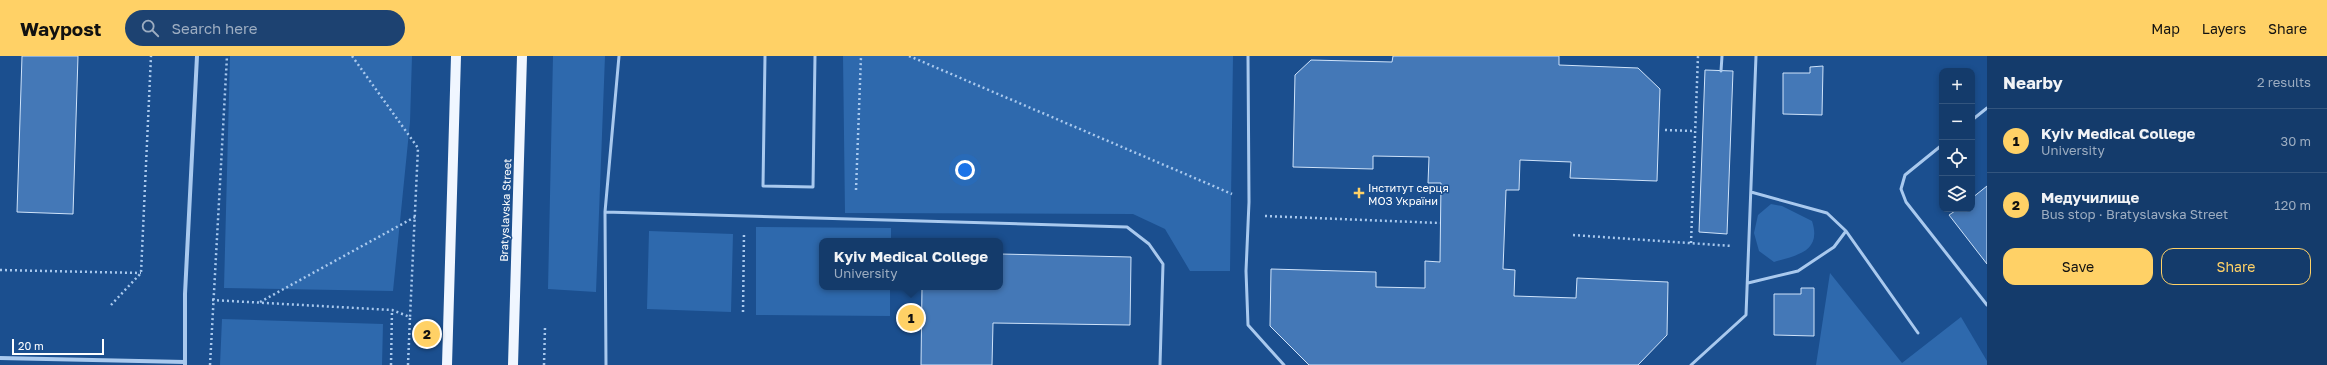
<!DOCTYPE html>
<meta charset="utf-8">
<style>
:root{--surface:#143b6b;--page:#1d4271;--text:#f1f3f6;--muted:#9dadc1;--line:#33557e;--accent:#ffd166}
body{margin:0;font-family:"Golos Text",sans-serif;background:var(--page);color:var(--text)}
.controls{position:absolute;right:12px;top:12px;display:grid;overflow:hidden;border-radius:8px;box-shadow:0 2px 6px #0003}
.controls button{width:36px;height:36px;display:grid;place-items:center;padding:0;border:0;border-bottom:1px solid var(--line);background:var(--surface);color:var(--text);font:20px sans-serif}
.scale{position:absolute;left:12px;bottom:10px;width:92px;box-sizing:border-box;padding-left:4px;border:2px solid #fff;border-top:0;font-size:11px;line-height:14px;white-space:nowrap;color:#fff;-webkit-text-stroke:3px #1b4f8f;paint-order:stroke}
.you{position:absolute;left:965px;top:114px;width:14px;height:14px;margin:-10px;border:3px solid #fff;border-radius:50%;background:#1a73e8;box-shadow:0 0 0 6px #1a73e833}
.badge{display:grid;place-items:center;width:26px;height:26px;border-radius:50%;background:var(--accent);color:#111;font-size:13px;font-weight:700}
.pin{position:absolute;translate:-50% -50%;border:2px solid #fff;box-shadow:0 1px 4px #0006}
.popup{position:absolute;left:819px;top:182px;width:184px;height:52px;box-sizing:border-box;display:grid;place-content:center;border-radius:8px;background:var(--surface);filter:drop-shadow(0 1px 3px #0005);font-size:13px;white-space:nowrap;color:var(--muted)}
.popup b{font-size:15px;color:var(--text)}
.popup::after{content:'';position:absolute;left:50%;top:100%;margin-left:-8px;border:8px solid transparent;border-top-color:var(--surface)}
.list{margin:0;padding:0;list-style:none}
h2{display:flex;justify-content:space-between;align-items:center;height:52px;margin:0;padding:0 16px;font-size:17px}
h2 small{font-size:13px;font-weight:400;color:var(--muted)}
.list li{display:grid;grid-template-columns:26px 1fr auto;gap:12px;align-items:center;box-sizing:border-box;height:64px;padding:0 16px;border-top:1px solid var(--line)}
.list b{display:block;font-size:15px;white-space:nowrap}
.list p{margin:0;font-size:13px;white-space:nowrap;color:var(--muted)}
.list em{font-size:13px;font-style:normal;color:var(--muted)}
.actions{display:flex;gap:8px;padding:12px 16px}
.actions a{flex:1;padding:9px 0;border:1px solid var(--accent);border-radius:12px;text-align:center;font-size:14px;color:var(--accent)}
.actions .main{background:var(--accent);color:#111}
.icon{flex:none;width:22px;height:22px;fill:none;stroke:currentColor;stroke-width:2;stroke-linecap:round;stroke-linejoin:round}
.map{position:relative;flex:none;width:1987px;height:309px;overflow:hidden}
header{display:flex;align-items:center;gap:24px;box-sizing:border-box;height:56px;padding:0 20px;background:var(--accent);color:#111}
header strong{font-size:19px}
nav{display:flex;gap:22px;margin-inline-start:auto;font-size:14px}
.search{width:280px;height:36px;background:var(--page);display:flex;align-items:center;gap:10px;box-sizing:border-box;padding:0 14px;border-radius:22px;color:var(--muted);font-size:15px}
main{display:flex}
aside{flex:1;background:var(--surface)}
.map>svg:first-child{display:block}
</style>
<header>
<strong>Waypost</strong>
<div class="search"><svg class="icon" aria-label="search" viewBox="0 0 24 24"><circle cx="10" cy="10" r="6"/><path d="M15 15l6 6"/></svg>Search here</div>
<nav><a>Map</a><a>Layers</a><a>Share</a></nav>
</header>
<main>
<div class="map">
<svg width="1987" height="309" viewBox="0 0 1987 309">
<rect width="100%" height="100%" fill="#1b4f8f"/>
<path fill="#2e69ad" d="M230,0H412L410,66L393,235L224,232Z
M553,0H605L596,236L548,233Z
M843,0H1233L1230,215H1190L1165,173L1133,158L845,157Z
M1771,148L1782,150L1812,165C1822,196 1797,199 1774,206L1759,195L1754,177L1758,159Z
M756,171L891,172V185H822V231H890V260L756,259Z
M649,175L733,178L731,256L647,253Z
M1830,217L1902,307L1961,261L1987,305V309H1816Z
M222,263L383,268L382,309H220Z"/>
<path fill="#4478b7" stroke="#cfe3fa" d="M78,0L73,158L17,156L22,0Z
M1393,0H1559V9L1638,12L1660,33L1657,125L1570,122L1571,106L1520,104L1519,134H1506L1503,213L1515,214L1514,240L1576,242L1577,222L1668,226L1667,279L1638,309H1309L1270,270L1271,213L1376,216V231L1425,232V205L1440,206L1441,127H1428L1429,101L1373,100V113L1293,111L1295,19L1311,4L1392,6Z
M1823,10L1822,59L1783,58V17H1810V11Z
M1705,14L1733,15L1727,178L1699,176Z
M1987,130V208L1949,159L1958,153H1972V142Z
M1000,198L1131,201L1130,269L993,267L992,309H921L922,231H1000Z
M1801,232H1814V280L1774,279V238H1801Z"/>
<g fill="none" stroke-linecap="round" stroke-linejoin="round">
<path stroke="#a9c9ee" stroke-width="2.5" stroke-dasharray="2 3" stroke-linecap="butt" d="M909,0L1232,138
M1665,74L1695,75
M856,134L861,0
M1265,160L1440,167
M1573,179L1732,190
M1691,187L1698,0
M0,214L141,217
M212,244L392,254L410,261L418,92L352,0
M260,246L415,161
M111,249L141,217L151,0
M743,256L744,177
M210,309L227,0
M391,309L392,254
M408,309L410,261
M544,309L545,271"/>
<path stroke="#a9c9ee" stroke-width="3" d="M765,0L763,130L813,131L815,0
M1248,0L1249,146L1246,215L1248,269L1284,309
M1721,15L1722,0
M1972,64L1987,52
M1942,89L1905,119L1901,133L1906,146L1987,249
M605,156L1127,171L1149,188L1163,208L1160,309
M1846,175L1918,277
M1748,227L1798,215L1834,191L1846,175L1827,157L1751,136
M606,309L605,156L619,0
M1691,309L1746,259L1756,0"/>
<path stroke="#a9c9ee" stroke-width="4" d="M0,302L185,306
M185,309V238L197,0"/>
<path stroke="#f0f6ff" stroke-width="10" d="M447,309L456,0
M513,309L522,0"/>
</g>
<path fill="#ffd166" stroke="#1b4f8f" stroke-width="1.5" d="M1357 131h4v4h4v4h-4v4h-4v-4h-4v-4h4z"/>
<g text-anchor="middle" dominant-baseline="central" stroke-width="3" stroke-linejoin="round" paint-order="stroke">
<g font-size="11" fill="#fff" stroke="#1b4f8f" text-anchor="start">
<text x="1368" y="131">Інститут серця<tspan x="1368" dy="13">МОЗ України</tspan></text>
</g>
<g font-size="11" fill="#fff" stroke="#1b4f8f">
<text transform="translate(505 154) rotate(-88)">Bratyslavska Street</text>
</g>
</g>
</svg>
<div class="controls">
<button>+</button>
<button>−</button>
<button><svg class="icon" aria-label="locate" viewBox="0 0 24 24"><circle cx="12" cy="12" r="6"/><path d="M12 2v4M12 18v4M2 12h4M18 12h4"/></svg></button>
<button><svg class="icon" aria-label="layers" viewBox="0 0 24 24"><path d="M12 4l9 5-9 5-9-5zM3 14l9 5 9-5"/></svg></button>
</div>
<div class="scale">20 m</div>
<div class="you"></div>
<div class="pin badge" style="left:911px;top:262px">1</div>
<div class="popup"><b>Kyiv Medical College</b>University</div>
<div class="pin badge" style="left:427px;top:278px">2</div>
</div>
<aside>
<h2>Nearby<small>2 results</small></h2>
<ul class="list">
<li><span class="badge">1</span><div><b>Kyiv Medical College</b><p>University</p></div><em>30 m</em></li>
<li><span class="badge">2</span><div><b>Медучилище</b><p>Bus stop · Bratyslavska Street</p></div><em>120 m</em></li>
</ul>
<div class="actions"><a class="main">Save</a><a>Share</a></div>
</aside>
</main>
